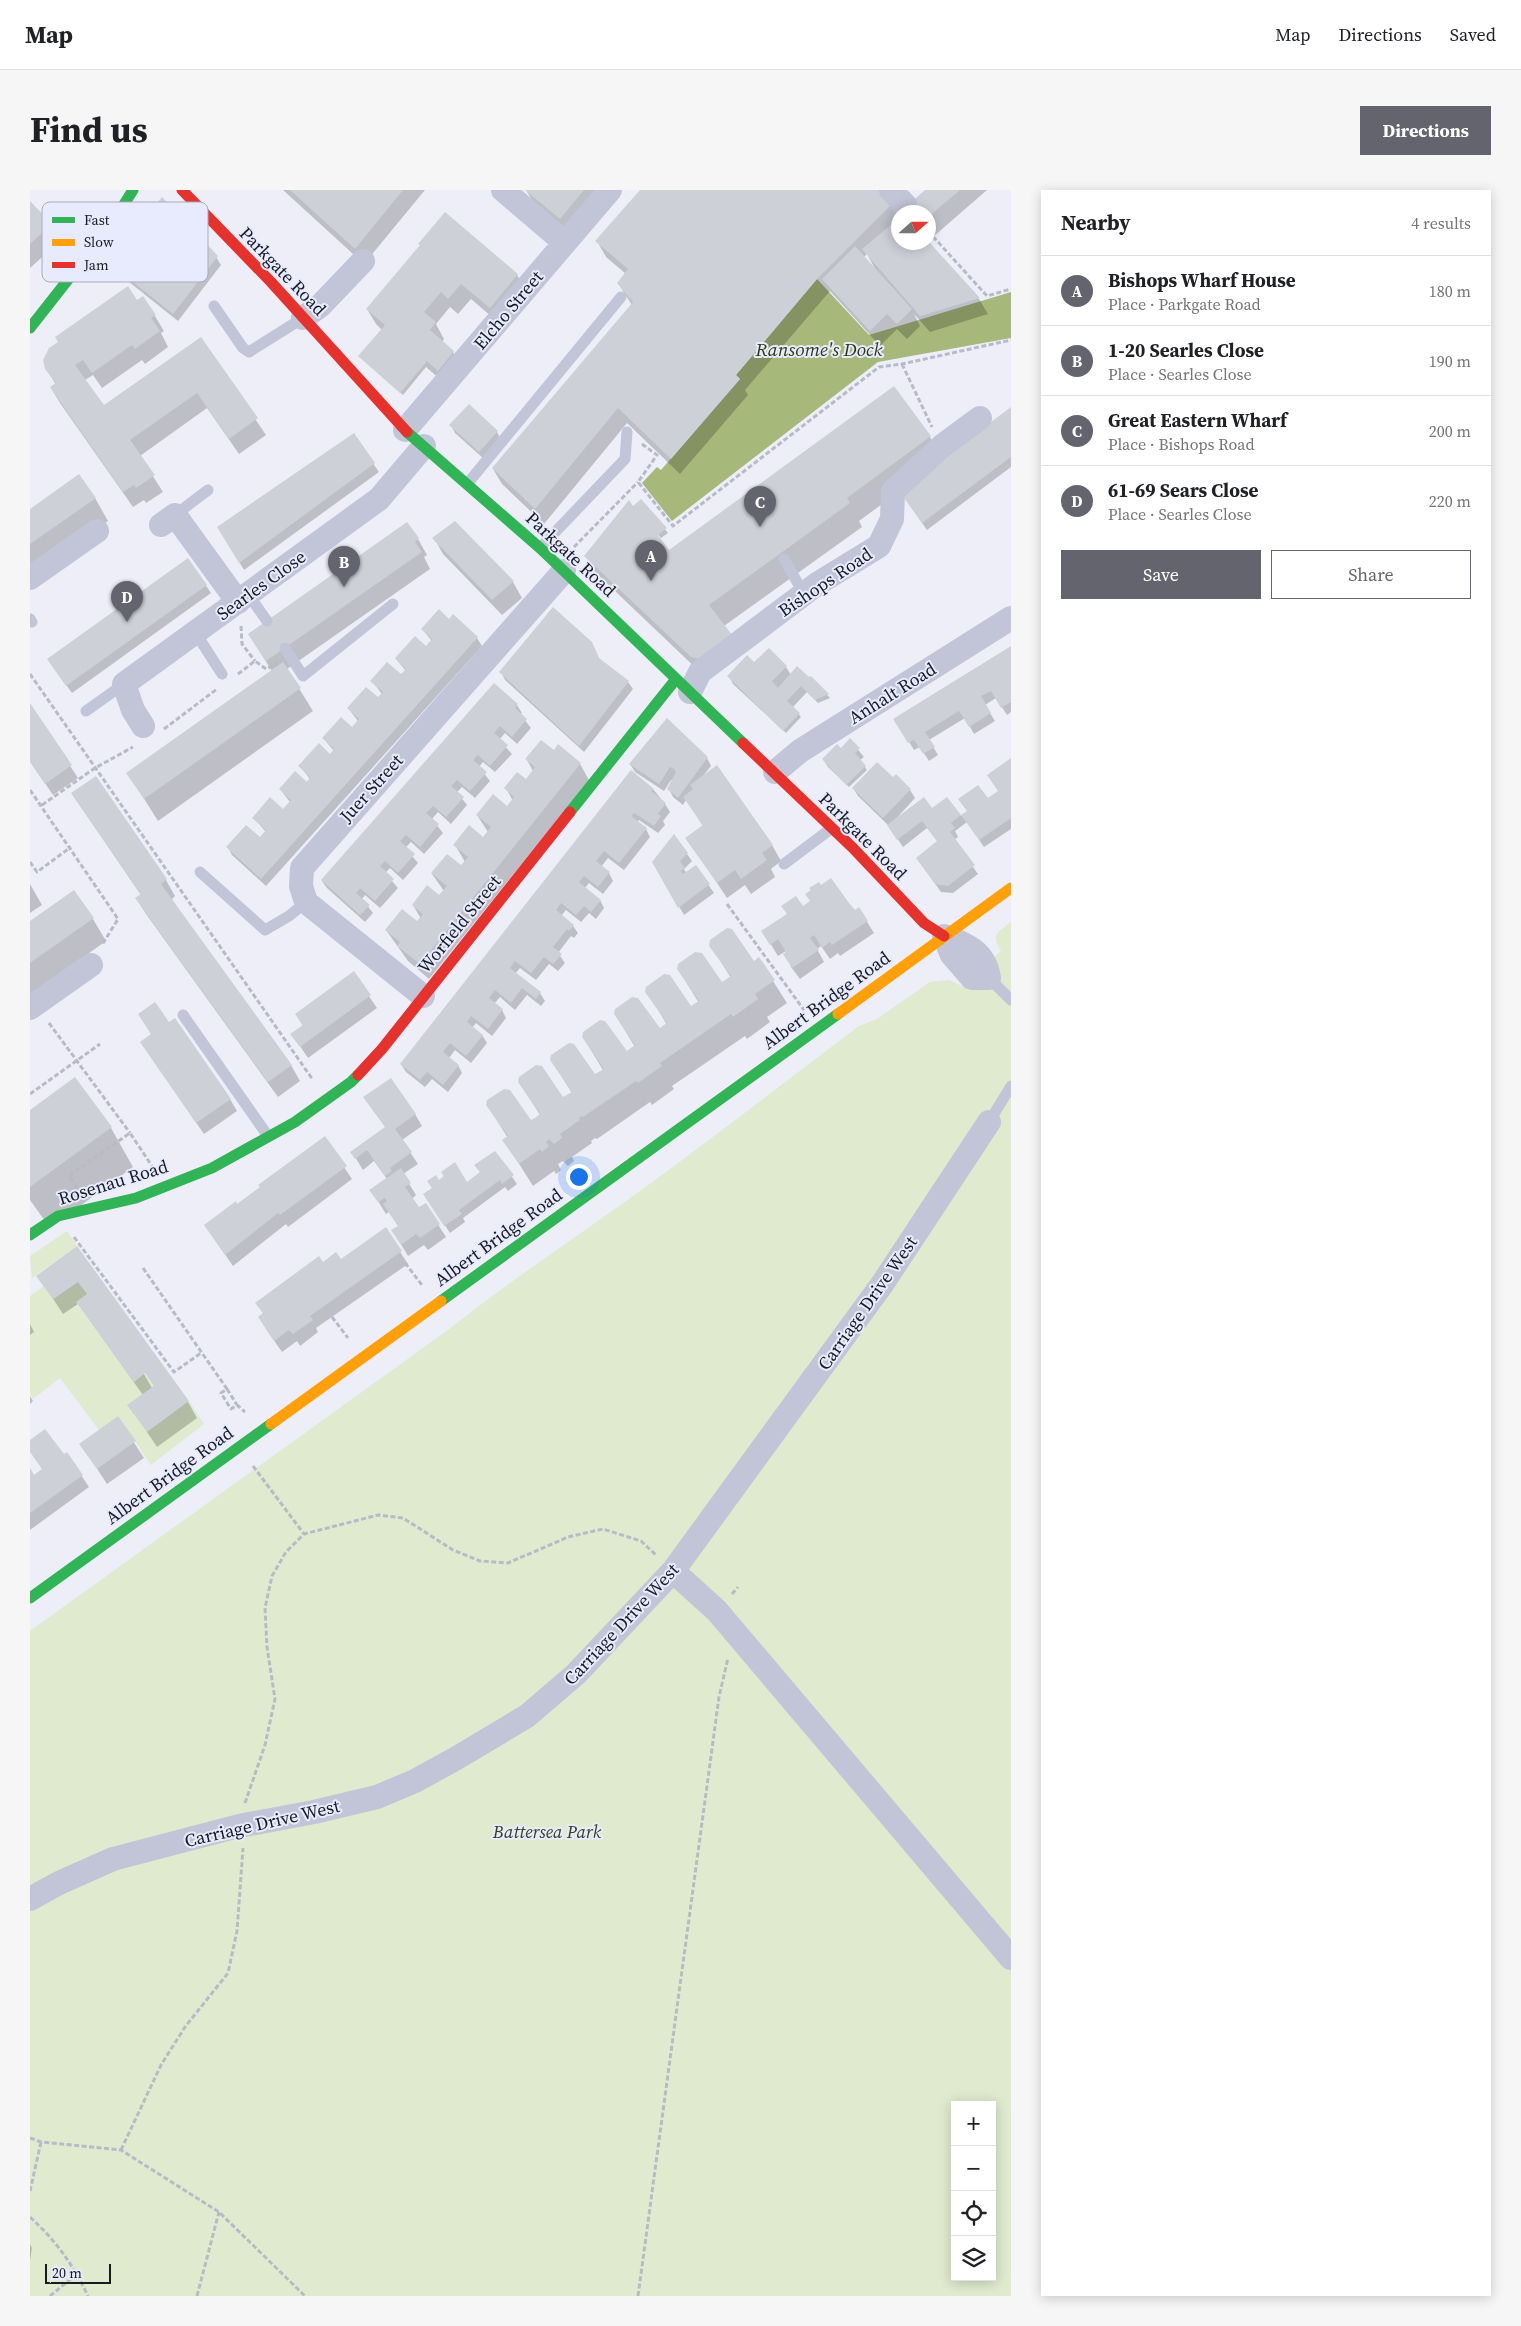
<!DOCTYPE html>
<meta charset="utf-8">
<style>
:root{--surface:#fff;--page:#f6f6f6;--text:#202124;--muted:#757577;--line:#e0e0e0;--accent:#63646d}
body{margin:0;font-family:"Source Serif 4",serif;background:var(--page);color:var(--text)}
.controls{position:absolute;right:15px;bottom:15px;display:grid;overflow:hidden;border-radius:0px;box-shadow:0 2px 12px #0003}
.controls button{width:45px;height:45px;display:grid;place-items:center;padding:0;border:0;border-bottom:1px solid var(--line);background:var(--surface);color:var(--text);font:25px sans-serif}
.compass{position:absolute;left:861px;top:15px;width:45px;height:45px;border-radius:50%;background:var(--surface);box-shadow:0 2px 12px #0003;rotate:69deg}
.scale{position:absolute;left:15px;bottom:12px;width:66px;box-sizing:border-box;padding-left:5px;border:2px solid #191a22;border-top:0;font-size:14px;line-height:18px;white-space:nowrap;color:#191a22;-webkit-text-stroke:4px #e8ebfd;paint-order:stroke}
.you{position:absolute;left:548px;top:986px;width:18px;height:18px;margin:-12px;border:4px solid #fff;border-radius:50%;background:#1a73e8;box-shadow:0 0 0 8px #1a73e833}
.badge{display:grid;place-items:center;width:32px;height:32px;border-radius:50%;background:var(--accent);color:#fff;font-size:16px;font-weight:700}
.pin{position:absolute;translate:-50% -41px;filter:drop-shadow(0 1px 2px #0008)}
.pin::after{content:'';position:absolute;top:26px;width:18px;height:15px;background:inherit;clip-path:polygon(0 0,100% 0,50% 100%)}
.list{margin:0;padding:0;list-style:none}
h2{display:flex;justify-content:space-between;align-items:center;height:65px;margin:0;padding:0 20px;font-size:21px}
h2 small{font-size:16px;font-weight:400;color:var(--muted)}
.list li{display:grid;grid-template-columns:32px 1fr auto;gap:15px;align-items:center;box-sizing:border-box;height:70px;padding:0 20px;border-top:1px solid var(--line)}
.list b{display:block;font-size:19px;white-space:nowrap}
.list p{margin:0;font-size:16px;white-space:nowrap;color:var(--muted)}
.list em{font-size:16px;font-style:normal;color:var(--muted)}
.actions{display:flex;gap:10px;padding:15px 20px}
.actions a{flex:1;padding:11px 0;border:1px solid var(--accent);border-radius:0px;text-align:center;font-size:18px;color:var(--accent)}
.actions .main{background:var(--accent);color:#fff}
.icon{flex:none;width:28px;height:28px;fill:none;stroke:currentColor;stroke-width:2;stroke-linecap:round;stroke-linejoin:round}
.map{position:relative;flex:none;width:981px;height:2106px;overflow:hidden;border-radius:0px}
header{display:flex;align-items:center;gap:30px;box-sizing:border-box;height:70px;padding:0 25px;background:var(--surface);border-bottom:1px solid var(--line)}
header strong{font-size:24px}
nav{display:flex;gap:28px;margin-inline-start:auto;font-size:18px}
.intro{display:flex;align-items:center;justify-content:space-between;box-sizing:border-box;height:120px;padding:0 30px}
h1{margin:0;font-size:35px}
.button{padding:12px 22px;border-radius:0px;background:var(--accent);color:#fff;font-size:18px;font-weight:700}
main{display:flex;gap:30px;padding:0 30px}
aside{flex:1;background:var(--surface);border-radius:0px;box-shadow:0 2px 12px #0003}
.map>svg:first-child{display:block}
</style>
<header>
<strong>Map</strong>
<nav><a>Map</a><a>Directions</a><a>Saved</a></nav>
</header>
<div class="intro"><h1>Find us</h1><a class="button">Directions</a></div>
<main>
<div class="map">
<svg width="981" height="2106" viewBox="0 0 981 2106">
<rect width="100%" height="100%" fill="#edeef8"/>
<path fill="#dfeace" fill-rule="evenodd" d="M981,732V2106H0V1441L422,1137C481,1090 545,1048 606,1004C681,949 755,892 829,836L847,829L900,792L919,790L932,796L971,761C961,744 967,743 981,732ZM925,1915H962V2087H925Z
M37,1041L47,1056L2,1088L0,1066Z
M48,1092L57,1104L46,1113L104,1192L115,1183L124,1196L98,1215L116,1241L159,1211L174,1234L121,1275L88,1226L69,1240L30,1188L3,1209L0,1203V1106L14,1096L24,1109Z"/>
<path fill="#a7b87b" d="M787,89L839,145L981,102V148L848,172L642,331L612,293L627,277L631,280L710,189L706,185Z"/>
<path fill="#0003" fill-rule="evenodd" d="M253,0H395L334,74Z
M496,0H570L537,40L502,10Z
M612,0H848L868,23V52H897L949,109L958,124L900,142L884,124L890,136L877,149L867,139L850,156L800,101L715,200L718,205L650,284L597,233L514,334L472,294L463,279L602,115L588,93L596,84L576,67L567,51ZM837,64L844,77L843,78L834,67Z
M897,0H957L904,46L898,40V22H885L880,14Z
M0,12L21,35L30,51L0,78Z
M415,23L487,85L496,101L469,133L441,109L428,124L420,117L406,134L414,149L412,152L423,162L433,178L418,196L396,177L373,205L329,166L352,140L346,134L337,119L390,56Z
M186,67L191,75L148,131L84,80L79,73Z
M107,112L125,126L134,141L131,143L138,157L115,174L112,170L72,198L63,185L55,190L74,217L171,149L236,245L209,264L177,218L110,266L133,302L116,313L114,310L103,317L30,213L21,198L26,195L16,178Z
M864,198L900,247L913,270L981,219V277L897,340L870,301L829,331L832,337L694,436L671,483L565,382L556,366L611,310L638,343L631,348L617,331L648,376Z
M421,235L467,242L471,250L454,269L425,243Z
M323,245L349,282L214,380L189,338Z
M65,308L78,331L0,386V321Z
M404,348L483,392L492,408L472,425L413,364Z
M388,349L397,365L394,367L400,379L257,479L283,521L128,631L98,583L242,481L219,445Z
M158,369L181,403L42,503L23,477Z
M423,426L447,448L452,456L236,696L202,665L198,657L230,649L236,642L224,628L253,620L260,612L250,599L277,593L280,589L270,576L300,566L304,561L293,548L322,538L328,531L318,518L348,509L352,504L342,491L371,486L376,481L366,469L396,458L402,451L392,439L419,430Z
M981,458V522L977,525L966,508L955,515L965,531L944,544L935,528L899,550L908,565L899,571L890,557L884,560L865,529Z
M570,470L598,492L603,499L554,562L475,490L471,482Z
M724,474L756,477L761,485L781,487L800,508L788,513L777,502L763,517L771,527L756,543L703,494L699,486Z
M464,495L487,515L492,523L490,524L501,538L487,554L475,543L469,550L482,564L465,582L453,572L449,577L460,591L445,608L432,597L427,602L437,615L421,634L408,622L402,629L413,643L394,664L381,652L375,658L388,673L373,690L360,678L355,683L368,698L350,718L335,705L332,709L343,723L335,732L297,698L292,691Z
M0,515L48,588L23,605L0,571Z
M820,550L834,567L830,570L837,580L819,597L798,577L793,569L811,560Z
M524,561L550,574L559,590L399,789L378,771L356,740L388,733L391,729L383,715L409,707L414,701L402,684L431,677L435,672L425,655L453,648L458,642L447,625L477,618L483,611L476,598L496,591L503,581L497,570Z
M677,568L681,576L673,586L742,655L751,671L741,679L745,687L721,704L715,695L697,708L657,648L673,636L656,610L653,615L643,607L639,599L643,591L641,590L634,601L605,582L600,574Z
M981,570V639L954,657L937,632L925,641L928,647L924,650L948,684L923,703L911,702L887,668L908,652L897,638L873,657L859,636L828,606L823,598L863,589L866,586L880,600L885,608L864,631L902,620L917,608L931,626L969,601Z
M601,582L623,599L635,614L640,622L633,631L635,635L628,643L609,630L607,632L616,639L620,647L594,680L578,668L571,677L579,683L583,691L573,704L559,693L555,698L570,710L574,718L566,729L559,723L551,732L536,720L531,726L543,736L548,743L544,748L541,746L528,763L535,773L528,781L519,774L506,790L490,778L485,784L510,803L515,811L511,816L497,805L485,820L470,807L464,814L472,820L476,828L462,846L446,833L442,838L452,845L457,853L441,873L425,860L419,868L428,875L432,883L418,902L402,889L395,897L376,882L371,874Z
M65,588L136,690L145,706L141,710L261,875L270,891L248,907L116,724L107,709L111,705L42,604Z
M657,664L662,671L654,679L656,683L666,677L684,703L654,725L628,680Z
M0,694L12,715L0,723Z
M773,718L825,721L829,719L844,743L810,766L808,763L800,769L791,756L787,759L794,772L770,789L761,777L756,761L748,766L740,753Z
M63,729L76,751L0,805V733Z
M681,756L723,772L729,769L757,813L737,827L740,832L717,849L715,846L642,896L644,899L622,915L620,912L567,949L565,948L561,951L562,953L542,967L544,971L538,976L533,971L528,974L531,980L526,984L524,981L503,996L474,950L478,948L457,915L501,932L510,925L489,892L533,908L542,903L521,870L565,886L573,880L553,847L596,863L605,857L585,824L629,840L637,835L617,801L661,818L669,813L648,779L692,794L701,788Z
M323,783L347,818L278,868L262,844L273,836L266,824Z
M109,825L200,909L207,921L174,944L119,864L122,845Z
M45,889L81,938L103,977L20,1038L0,1010V921Z
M335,907L385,924L392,936L372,950L388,974L373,984L386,1005L382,1009L389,1019L395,1014L416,1047L398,1060L394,1055L378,1066L363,1041L369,1037L359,1022L356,1024L341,1000L357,989L344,971L333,980L322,962L356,938Z
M294,948L322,989L258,1037L256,1034L203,1076L175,1035L207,1015Z
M465,962L487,994L478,1001L475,997L433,1028L435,1032L420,1043L399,1012L403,999L398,992L437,994L451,983Z
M355,1039L378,1074L286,1138L288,1142L270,1156L267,1151L252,1162L236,1139L234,1124L227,1113L293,1073L311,1071Z
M46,1058L158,1212L167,1228L127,1257L99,1215L113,1205L48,1114L33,1124L8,1086ZM113,1177L124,1196L122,1198L111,1179Z
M0,1134L4,1142L0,1145Z
M0,1206L3,1211L0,1214Z
M88,1228L114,1268L77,1294L51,1254Z
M0,1251L34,1266L37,1264L59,1297L0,1340V1281L4,1286L13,1280L0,1261Z
M0,2054L2,2058L0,2071Z"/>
<path fill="#ced0d8" d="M260,0H373L325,59Z
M495,0H554L530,29Z
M610,0H850L864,12L787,89L706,185L710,189L641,269L588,218L505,319L462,278L603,112L587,93L598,79L565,51Z
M895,0H930L898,27V22H886L879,14Z
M132,7L188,66L143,124L78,72Z
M0,11L22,34L0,54Z
M415,22L488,84L460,118L431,94L418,109L411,102L394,122L406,132L400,140L424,161L408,181L397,171L370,203L328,166L355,135L336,119L390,55L388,54Z
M868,29V52H899L950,108L890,126L832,59Z
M825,56L882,119L867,134L857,124L840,141L792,89Z
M98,96L107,110L113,106L126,125L121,128L130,141L105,159L102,155L62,183L53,170L45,175L74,215L171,147L228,228L199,249L167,203L100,250L125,285L106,298L104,295L93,302L20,197L26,193L15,179L13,170L19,158L28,152L25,147Z
M864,196L901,246L817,308L820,313L679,415L703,446L670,469L661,467L554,366L599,310L603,316L611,309L637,338L628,345L639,360Z
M439,214L468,241L449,262L419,235Z
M981,217V267L892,333L869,301Z
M324,243L345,273L209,373L187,337Z
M49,284L66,308L0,354V319Z
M425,331L484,391L462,410L402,348Z
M377,332L389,348L385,352L392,362L236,471L218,444Z
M158,368L177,395L36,496L17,469Z
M523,417L562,452L569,468L599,491L549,556L469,482Z
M409,419L419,429L423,424L448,447L231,689L196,657L216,635L230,647L236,640L222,628L240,607L253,619L261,610L249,599L265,581L277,592L280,587L268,576L289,553L300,564L304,559L292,548L311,527L322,537L329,529L317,518L336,497L348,507L353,502L340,491L357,472L371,484L376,479L365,468L385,446L396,456L402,449L391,439Z
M981,456V512L971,518L961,501L951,506L961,523L939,537L929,521L895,542L905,557L893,564L884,550L878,553L863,529Z
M739,458L757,476L742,491L748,498L767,476L779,487L781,486L799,504L785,510L771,496L757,511L770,523L753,541L697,486L717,465L724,472Z
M253,472L271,498L114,609L96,583Z
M464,493L488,514L485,518L497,529L482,547L470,536L464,543L478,555L460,576L448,565L443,570L457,582L440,601L427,590L421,596L434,607L416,627L403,616L396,623L409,634L390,657L376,645L370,651L385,664L368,683L355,671L350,676L364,689L345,711L330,698L326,703L340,715L330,725L291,690Z
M0,513L42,575L15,594L0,572Z
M637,528L678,567L648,608L637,599L646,582L644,579L640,577L629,594L599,574Z
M820,548L830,558L825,563L836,576L816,595L792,569L807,554L811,558Z
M511,550L524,560L528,554L551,573L390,774L367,756L370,752L355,740L372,719L387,731L393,724L382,715L397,695L409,705L417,696L401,683L417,664L431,675L438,667L423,655L439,635L453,647L461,637L446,625L463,604L477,616L484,607L474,598L487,582L496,589L505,577L495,569Z
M981,568V628L949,650L931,625L937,621L928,609L948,595L958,608L968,601L957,585Z
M847,572L863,587L866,584L881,599L853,628L822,598Z
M687,575L743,655L732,663L737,670L711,689L705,680L687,693L655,648L673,635L653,607L663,599L660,595Z
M601,580L624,599L621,601L636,613L628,624L631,626L624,636L604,623L601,626L617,638L589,673L574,661L566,671L580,682L568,697L554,686L549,692L571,710L561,722L554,716L546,725L531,713L526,720L544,735L539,741L537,739L523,757L532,764L523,774L514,767L501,783L485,771L480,778L511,802L506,809L492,798L481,813L465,800L459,808L473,819L458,839L441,826L437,832L453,845L436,866L420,853L413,862L429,875L413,895L397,882L390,890L370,874Z
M66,586L137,689L131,694L262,875L238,892L105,708L111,704L41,603Z
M894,607L902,618L917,607L931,625L921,633L925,638L920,642L945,675L918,696L905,694L886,668L907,651L892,631L867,650L857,635Z
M644,644L658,663L650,671L655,678L651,681L653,684L666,675L680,694L648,718L622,672Z
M801,688L819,713L825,720L829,717L838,731L802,755L800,752L792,758L784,745L780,748L789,760L762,778L753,764L756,762L748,749L740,755L731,741L757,724L751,716L766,706L773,716L780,711L775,704L781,700L779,698L789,692L791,695Z
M44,700L64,728L0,773V731Z
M697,738L702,739L724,771L729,767L745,790L725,804L728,809L703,827L701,824L630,873L632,876L608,893L606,891L553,927L551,926L549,928L550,930L530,944L532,948L524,954L519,949L516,952L519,956L512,962L510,959L489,974L472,950L478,946L456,915L457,910L474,899L480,900L501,930L505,928L510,924L488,892L489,887L506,875L512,876L533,907L542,902L520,870L521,865L539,853L544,854L565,884L574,879L552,847L553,842L570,830L575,831L597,861L605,855L584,824L585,819L602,807L608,808L630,838L634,835L637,833L615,802L616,797L634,784L640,785L661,816L669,811L647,779L648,774L665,762L672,763L692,792L701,786L679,756L680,750Z
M324,781L341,805L270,857L260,844L273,835L265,824Z
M125,812L139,832L145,828L201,909L166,933L110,852L121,844L108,824Z
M45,887L82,937L0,997V920Z
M361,888L386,924L365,939L382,962L360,978L362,981L355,986L337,960L325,969L320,962L355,937L333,907Z
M295,946L317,976L250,1025L248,1023L195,1065L174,1035L206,1011L207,1014L230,997L228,995Z
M465,961L484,985L472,994L470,990L429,1020L432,1024L414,1036L393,1004L402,998L397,991L406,985L409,990L414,986L411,982L425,972L437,992L450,982L444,975Z
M371,978L381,993L375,997L389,1017L396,1013L410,1034L390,1048L386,1044L371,1055L361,1040L368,1036L353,1014L357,1011L355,1008L348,1012L339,1000Z
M356,1037L372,1061L280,1126L283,1130L263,1144L259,1140L244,1151L228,1127L233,1123L225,1113L289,1066L293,1072L306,1062L311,1069Z
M47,1056L159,1211L117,1242L97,1215L124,1196L115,1183L104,1192L46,1112L57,1104L48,1092L23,1109L6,1086Z
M88,1226L106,1251L67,1279L49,1254Z
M15,1239L34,1264L37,1262L53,1285L0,1323V1278L4,1285L12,1279L0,1262V1250Z"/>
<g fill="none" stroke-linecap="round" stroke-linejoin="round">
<path stroke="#b8bac8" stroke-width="3" stroke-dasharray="5 2.5" stroke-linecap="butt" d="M898,41L957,106L981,99
M872,174L902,237
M612,254L627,265L608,292L643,336L849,177L872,174L981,150
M544,357L608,292
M211,436L212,454L225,471
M0,484L283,890
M208,484L225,471L236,479L247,474
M134,539L187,499
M0,600L88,729L72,755
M12,615L65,578L103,557
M0,672L7,682L41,657
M697,714L774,820
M19,833L100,943
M0,904L70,854
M47,998L39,986L100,943L122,976
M44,1047L144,1182L171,1163
M375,1073L392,1095
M113,1078L197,1199L191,1203L201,1219L207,1215L215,1222
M302,1127L318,1148
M197,1199L207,1215
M223,1276L274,1344
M702,1404L708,1397
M215,1613L235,1555L245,1509L237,1457L235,1418L242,1386L256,1362L274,1344L348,1325L373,1328L423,1360L450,1371L478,1373L538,1347L573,1339L611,1351L626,1365
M0,1948L11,1952L91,1960L189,2022L275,2106
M91,1960L131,1875L155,1837L198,1783L207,1741L213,1658
M0,2001L11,1952
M0,2027C27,2052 42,2073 58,2106
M20,2106L43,2087
M167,2106L189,2022
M608,2106L689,1507L698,1468"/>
<path stroke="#c2c4d7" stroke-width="11" d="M184,116L213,158L219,162L273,128
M438,293L591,107
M145,325L178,300
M510,358L595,269L597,242
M754,369L774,404
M218,404L237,431
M0,429L2,432
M165,442L192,484
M255,458L273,486L363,414
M56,521L94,494
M754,674L802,638
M170,682L235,740L259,726L276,712
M959,788L981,810
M153,825L238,946
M959,932L981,896"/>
<path stroke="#c2c4d7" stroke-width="24" d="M473,0L535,53
M861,0L875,15
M273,128L290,116L333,71
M375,240L580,0
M131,335L145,325L208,412
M0,388L67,341
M660,502L670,482L787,394L849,356L862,329L863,301L912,256L950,228
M113,536L103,520L94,494L349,309L394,256
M745,582L770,561L981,428
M914,746C937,754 955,762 959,788H942L922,765Z
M393,806L276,712L271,696L272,678L534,381
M0,818L61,775
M643,1381L687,1421L981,1768
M0,1709L29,1693L83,1669L209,1636L284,1622L347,1607L385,1591L425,1569L497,1526L546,1484L643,1381L853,1093L959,932"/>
<path stroke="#30b455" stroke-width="11" d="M0,138L81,35L103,0
M377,242L510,358L713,553
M540,622L646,489
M0,1045L28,1026L106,1008L182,978L265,932L321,892L328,885
M411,1111L808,824
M0,1408L241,1234"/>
<path stroke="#ff9f0a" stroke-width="11" d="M808,824L981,698
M241,1234L411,1111"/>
<path stroke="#e5322d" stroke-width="11" d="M152,0L241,92L377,242
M713,553L823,658L894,733L914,746
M328,885L352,859L540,622"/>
</g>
<g text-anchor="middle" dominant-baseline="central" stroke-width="4" stroke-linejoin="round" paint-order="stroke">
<g font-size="18" fill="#191a22" stroke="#e8ebfd">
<text transform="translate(253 81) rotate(46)">Parkgate Road</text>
<text transform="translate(478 120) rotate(-50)">Elcho Street</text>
<text transform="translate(541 364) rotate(43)">Parkgate Road</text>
<text transform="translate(795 392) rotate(-34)">Bishops Road</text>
<text transform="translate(231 395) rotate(-36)">Searles Close</text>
<text transform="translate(862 503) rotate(-32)">Anhalt Road</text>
<text transform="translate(341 598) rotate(-48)">Juer Street</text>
<text transform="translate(833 646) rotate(45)">Parkgate Road</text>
<text transform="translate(429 734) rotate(-51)">Worfield Street</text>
<text transform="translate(796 810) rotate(-36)">Albert Bridge Road</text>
<text transform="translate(83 992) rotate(-17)">Rosenau Road</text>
<text transform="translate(468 1047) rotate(-36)">Albert Bridge Road</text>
<text transform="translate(837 1113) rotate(-55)">Carriage Drive West</text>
<text transform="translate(139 1285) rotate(-36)">Albert Bridge Road</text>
<text transform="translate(591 1434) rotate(-47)">Carriage Drive West</text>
<text transform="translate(232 1633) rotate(-13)">Carriage Drive West</text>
</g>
<g font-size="18" font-style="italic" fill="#36401a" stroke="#e8ebfd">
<text x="517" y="1641">Battersea Park</text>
</g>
<g font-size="19" font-style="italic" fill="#303a14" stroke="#e8ebfd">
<text x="789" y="159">Ransome's Dock</text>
</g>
</g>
<rect x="12" y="12" width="166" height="80" rx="8" fill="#e8ebfd" stroke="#aaacbb" stroke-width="1"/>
<rect x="22" y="27" width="23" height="6" fill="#30b455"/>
<rect x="22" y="49" width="23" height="7" fill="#ff9f0a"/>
<rect x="22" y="72" width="23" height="6" fill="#e5322d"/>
<g font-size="14" fill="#191a22">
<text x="54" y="35">Fast</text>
<text x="54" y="57">Slow</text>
<text x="54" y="80">Jam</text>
</g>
</svg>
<div class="controls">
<button>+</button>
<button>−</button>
<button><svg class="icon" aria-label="locate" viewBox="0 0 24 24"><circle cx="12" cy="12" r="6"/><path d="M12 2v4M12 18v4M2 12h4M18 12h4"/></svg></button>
<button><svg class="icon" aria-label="layers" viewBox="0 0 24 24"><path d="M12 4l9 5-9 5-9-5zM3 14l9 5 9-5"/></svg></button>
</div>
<svg class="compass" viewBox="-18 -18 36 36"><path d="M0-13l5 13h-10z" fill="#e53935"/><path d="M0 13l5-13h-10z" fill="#757577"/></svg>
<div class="scale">20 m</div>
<div class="you"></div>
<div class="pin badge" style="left:621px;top:391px">A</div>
<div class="pin badge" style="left:314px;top:397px">B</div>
<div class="pin badge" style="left:730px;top:337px">C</div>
<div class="pin badge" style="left:97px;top:432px">D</div>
</div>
<aside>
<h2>Nearby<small>4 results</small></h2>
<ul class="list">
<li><span class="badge">A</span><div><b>Bishops Wharf House</b><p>Place · Parkgate Road</p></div><em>180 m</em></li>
<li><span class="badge">B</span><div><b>1-20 Searles Close</b><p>Place · Searles Close</p></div><em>190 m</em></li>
<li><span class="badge">C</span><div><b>Great Eastern Wharf</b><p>Place · Bishops Road</p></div><em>200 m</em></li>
<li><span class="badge">D</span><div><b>61-69 Sears Close</b><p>Place · Searles Close</p></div><em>220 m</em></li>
</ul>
<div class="actions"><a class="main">Save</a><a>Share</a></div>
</aside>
</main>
